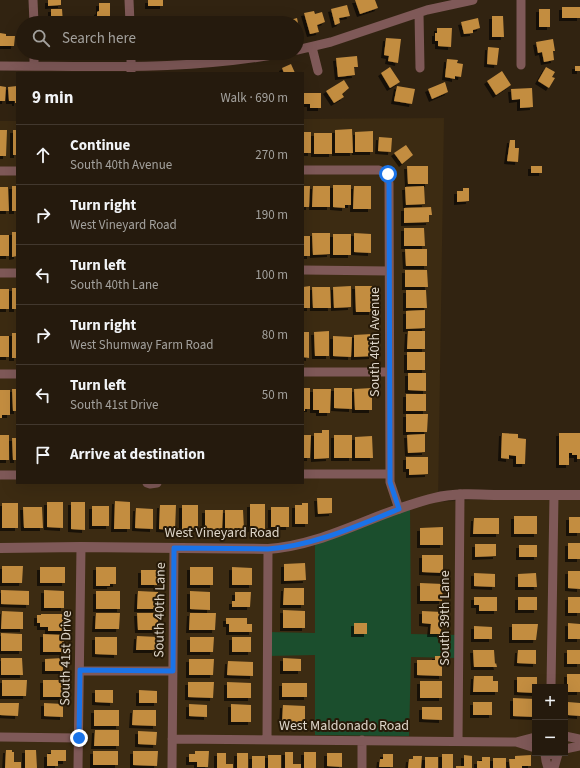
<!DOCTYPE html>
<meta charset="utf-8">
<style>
:root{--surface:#251a0d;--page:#2d2316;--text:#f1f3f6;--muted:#a3a19d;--line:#42382e}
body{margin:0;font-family:"Source Sans 3",sans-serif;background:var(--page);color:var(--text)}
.controls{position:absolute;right:12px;bottom:12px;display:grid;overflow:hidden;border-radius:0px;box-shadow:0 4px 16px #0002}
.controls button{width:36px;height:36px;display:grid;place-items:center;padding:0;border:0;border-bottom:1px solid var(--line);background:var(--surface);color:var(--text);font:20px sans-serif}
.stop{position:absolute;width:12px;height:12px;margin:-9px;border:3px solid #1a73e8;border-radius:50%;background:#fff}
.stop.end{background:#1a73e8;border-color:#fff;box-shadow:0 1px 4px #0008}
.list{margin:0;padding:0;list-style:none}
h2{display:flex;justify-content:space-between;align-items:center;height:52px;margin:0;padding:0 16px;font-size:17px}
h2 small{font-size:13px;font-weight:400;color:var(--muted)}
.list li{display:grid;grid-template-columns:26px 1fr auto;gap:12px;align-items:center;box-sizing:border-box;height:60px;padding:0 16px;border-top:1px solid var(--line)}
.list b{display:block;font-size:15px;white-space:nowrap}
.list p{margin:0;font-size:13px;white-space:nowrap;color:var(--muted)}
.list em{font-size:13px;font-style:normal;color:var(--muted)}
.icon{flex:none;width:22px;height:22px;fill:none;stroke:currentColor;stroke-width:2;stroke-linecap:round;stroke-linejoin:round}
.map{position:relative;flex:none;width:580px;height:768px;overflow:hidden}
.search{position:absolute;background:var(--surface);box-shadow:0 4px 16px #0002;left:16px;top:16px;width:288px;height:44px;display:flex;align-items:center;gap:10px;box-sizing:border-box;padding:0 14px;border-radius:22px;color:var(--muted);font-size:15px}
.panel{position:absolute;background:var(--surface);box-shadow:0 4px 16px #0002;left:16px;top:72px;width:288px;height:412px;border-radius:0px}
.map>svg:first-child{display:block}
</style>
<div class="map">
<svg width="580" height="768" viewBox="0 0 580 768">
<defs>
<filter id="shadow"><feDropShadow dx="-3" dy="3" stdDeviation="0" flood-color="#0009"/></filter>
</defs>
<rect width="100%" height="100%" fill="#312311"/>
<path fill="#3c2b12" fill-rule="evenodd" d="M444,118L438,502L470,500L580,499V768H0V121H17V483H303V119ZM535,687H565V753H535Z"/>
<path fill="#1b4e2d" d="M410,505L411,634L459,635V658L411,657L409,736L315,735V655L268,656V632L315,633V541Z"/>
<path fill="#c38d41" filter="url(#shadow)" d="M48,0H61V5L48,6Z
M148,0H163V6H148Z
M355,0H375L378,8L360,14Z
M99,3H110V23H97V12L99,11Z
M347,5L350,16L339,18L340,23L335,25L331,9Z
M562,7H580V18H562Z
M51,9H62L63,23H51Z
M539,9H550V27H539Z
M314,11L315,14L322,12L325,22L317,25L319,32L310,34L304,13Z
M492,16H503L504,37H492Z
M297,18L299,28L297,29V23H280Z
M478,18L480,28L473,30V33L464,34L461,22Z
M437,28H452L451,47L438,46V41H435V33H437Z
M0,33L6,34V36H15L14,46H0Z
M386,38L401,39L398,63L388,61L389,56L384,55Z
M553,39L555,51H553L554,60L544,62L542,52L538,53L536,42Z
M488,47L499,48L497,65L487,64Z
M357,56L358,67H354L355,75L338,77L336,58Z
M447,59L458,60L457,63L463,64L461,77L455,76V79L445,77Z
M291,64L295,73H284L282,68Z
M575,66H580V71H575Z
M390,67L400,82L390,88L381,73Z
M546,67L555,72L552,77L555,78L549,88L538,81Z
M502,71L511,85L496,95L487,81Z
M344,80L349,88L342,94L344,97L334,103L326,91Z
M445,82L448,92L432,99L428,89Z
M0,86L6,87L5,101H0Z
M17,86V103H15V101H9L8,87Z
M397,86L415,89L412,104L394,101Z
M532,88L533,107L520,108V99L512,100L511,89Z
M303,93H321V108H310V104H303Z
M352,129L353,153H335V130Z
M0,130H7L6,156H0Z
M13,130H17V155H13Z
M373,131V152H355V132Z
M303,132H311V153H303Z
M314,133H332V154H314Z
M379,137L392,138L391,152L378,151Z
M510,140H515V148H519L518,162L507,161Z
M406,145L413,155L402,164L394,153Z
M407,166H428V184H408Z
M531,166H542V173H531Z
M333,185H351V205H345V208L333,207Z
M12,186H17V211H12Z
M303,186H310L309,207H303Z
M313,186H330V207H312Z
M354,186H371V209H353Z
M424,186L425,204L406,205L405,187Z
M0,187H8L9,211H0Z
M463,188H469V201L457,202V191H463Z
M431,207L432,215H429V222L404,223V208Z
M404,228H424L425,246H404Z
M12,232H17V256L12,257Z
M312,233H330V254L313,255Z
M354,233L371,234V253L354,252Z
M333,234H351V255H333Z
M0,235H9V256H0Z
M303,236H310V256H303Z
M405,249H427V266H406Z
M405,270H427L428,287H405Z
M310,286V308H303V287Z
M351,286V307L334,308L333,287Z
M355,286H372V312H356Z
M312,287H330L331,308H313Z
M12,288H17V309H12Z
M0,289H9V309H0Z
M406,290H426L427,308H406Z
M425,310V328L406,329V311Z
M329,331V356H315L314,332Z
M408,331H425V349H407Z
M303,332H309V358L303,357Z
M12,333H17V358H12Z
M372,334V356L354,357V335Z
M0,336H9V357H0Z
M333,336L352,337L351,357L333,356Z
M407,352H425V370H407Z
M408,373H426V391L408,390Z
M303,388H310V409H305V411H303Z
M334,388H352V409L334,408Z
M372,388V410H355L354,389Z
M12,389H17V411H13Z
M313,389H331L330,413H319V410H313Z
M0,390H10V415H2V418H0Z
M406,394H426V411H406Z
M406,414H428L427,432H406Z
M322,430H329V458L314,459V433H322Z
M502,433L518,434V438L526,439L525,464H516V456L509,455V459L501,458Z
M559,433H580V459H577V455H572V453H569V465H559Z
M425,434V452L408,453L407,435Z
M0,435H9V460H0Z
M303,435H311L310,458H303Z
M334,435H352V458H334Z
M372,436L373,458H355V437Z
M12,438H17V460H13Z
M406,457H428V474L409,475V469H406Z
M317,498H332V513L318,514Z
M115,501L130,502V529H114Z
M47,502H63V528L47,527Z
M71,502H85V530L71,529Z
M2,503H18V528H2Z
M302,503H308V524H295V505H302Z
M250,504H265V529H250Z
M160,505H176L175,530L159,529Z
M182,505H198V529L182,530Z
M92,506H109V526H92Z
M23,507H42L43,528H24Z
M271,507H289V527H271Z
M136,508L153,509V529L135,528Z
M205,510H223L222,530H205Z
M225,510H243L244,530H225Z
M514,516H537V534H514Z
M569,517H580V533H569Z
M474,518H499V534H473Z
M443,527V545H420V528Z
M568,543H580V559H568Z
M475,544H496V556L475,557Z
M519,545H537V557H519Z
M422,555H443V573L422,572Z
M305,563L306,580L284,581V564Z
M2,566H23L22,583H2Z
M40,567H65V583H40Z
M96,567H116V584H110V586H96Z
M190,567H213V585H190Z
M232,567L252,568V585H232Z
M141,570H158L157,585H141Z
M568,571H580V589L568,588Z
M474,573L495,574V587L474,586Z
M536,573L537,587H518V574Z
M420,583L443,584L442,601H420Z
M284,588H304V605H283Z
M1,590L29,591V605L1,604Z
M44,590L64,591V608H44Z
M96,591H120V609H96Z
M138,591L158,592V609H137Z
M190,591L210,592V610L190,609Z
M235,592H251L250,607H232V601H235Z
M474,597H497V611H479V605H474Z
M518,597H537V610H518Z
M568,597H580V613H568Z
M283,610L305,611V628H283Z
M2,611L23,612V629H1Z
M422,611L442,612L441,634H430L431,624L422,623Z
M96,613H120L119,629H95Z
M137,613H158V630H138Z
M190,613H216L215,630H189Z
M41,614H65V631H48V627H40V623H37V615H41Z
M226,618H247V624H252V632H229V624H226Z
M354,623H367V634H354Z
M568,623L580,624V639H568Z
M512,624H538L536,640H512Z
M474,626L492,627V639H474Z
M1,633L22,634V651H1Z
M43,634L64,635V652H43Z
M137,636L158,637L157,650H136Z
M95,637H117V655L95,654Z
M190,637H214L213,652H190Z
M232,637H251V652H232Z
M473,650H494L495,664L496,663L497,667H474Z
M518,650H536V664L517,663Z
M567,650H580V664H567Z
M435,656H442V676L417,675V660H435Z
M1,658H22L23,675H1Z
M63,658V671H45V659Z
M283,658L301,659V671H283Z
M189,659H214L213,675H189Z
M228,661L253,662V676L227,675Z
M567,674H580V692H567Z
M474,676H493V681H498V692H473Z
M517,677H537V687H535V693L517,692Z
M2,680H27L26,696H2Z
M43,680H63L64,697H43Z
M420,681H442V698H420Z
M188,682H214L213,698L188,697Z
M227,682L251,683V698H227Z
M282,683H307V697H282Z
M95,690H113V703L95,702Z
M139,690L157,691V703H139Z
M513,698L535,699V717L513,716Z
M473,702H492V715H473Z
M568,702L580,703V716L568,715Z
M0,703H19L18,716L0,715Z
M44,703L63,704V717L44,716Z
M189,704L207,705V717L189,716Z
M231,704L251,705V722H231Z
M283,705L305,706V723H300V727H294V724L282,723Z
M422,707H442V720L422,719Z
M94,710H119V726H94Z
M133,710H156V726L132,725Z
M95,730H119V746H94Z
M138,731L157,732L156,745L138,744Z
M6,750H12V752H14V762H21V768H5Z
M25,750H36L37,768H25Z
M51,750H66V761H58V766H47V754H51Z
M93,751H118V765H93Z
M133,751H158L157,766L133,765Z
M195,751H209L208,767H197V762H189V754H195Z
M285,752H293V764H301V768H285Z
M304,752H316V768H304Z
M217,753H226V764H233V768H217Z
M237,753H248V768H237Z
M327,753H342V767L327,766Z
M383,754H393V767H379L380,759H383Z
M442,754H453V768H442Z
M268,755H281V768H268Z
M464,755L472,756V768H456V766H464Z
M531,755V766H522V768H510L509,759H515V756Z
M252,756H265V768H252Z
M413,756H422L421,768H408L409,759H413Z
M425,757H438V768H425Z
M482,757H490V768H477V761H482Z
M493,758H506V768H493Z"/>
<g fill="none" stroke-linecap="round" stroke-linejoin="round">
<path stroke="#7f5958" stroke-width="9" d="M33,0L34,23
M129,0L130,23
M419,13L420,68
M312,47L318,71
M297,50L331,42L427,10L473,0
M34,53V66
M131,53V73
M521,65V0
M0,66C94,66 190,71 283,53
M303,170H379L388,174L389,184L390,474V482L399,509
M0,171H17
M303,270L389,271
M0,273H17
M303,372H389
M0,374H17
M303,474H390
M0,475H17
M147,483L150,484L157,483
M80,671H173
M551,687L554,495
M565,736L580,739
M0,737L79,738
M172,739L516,742L535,737
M267,740L268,549
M362,740V768
M458,741L460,494
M516,742L535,748
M565,749L580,746
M545,753L553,755L559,753
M545,754L546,761L548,768
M78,768L81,547
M172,768L174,548
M554,768L558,754"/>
<path stroke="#7f5958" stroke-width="10" d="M0,548L81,547L268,549C327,545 377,511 434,498C454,493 474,494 494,495C523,495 551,495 580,495"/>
</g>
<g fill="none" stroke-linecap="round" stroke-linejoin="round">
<path stroke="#1a73e8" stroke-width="5" d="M79,738L80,670L173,671L174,548L268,549C313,546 357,526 399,509L390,482V474L389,184L388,174"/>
</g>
<g text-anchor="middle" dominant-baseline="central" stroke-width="4" stroke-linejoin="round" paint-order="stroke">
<g font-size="14" fill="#ded6ca" stroke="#271a08">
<text transform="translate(375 342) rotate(-90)">South 40th Avenue</text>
<text x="222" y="533">West Vineyard Road</text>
<text transform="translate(160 610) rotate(-89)">South 40th Lane</text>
<text transform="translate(445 618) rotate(-90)">South 39th Lane</text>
<text transform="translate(66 658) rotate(-89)">South 41st Drive</text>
<text x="344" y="726">West Maldonado Road</text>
</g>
</g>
</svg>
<div class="controls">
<button>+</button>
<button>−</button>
</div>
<div class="stop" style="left:388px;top:174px"></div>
<div class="stop end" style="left:79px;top:738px"></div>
<div class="search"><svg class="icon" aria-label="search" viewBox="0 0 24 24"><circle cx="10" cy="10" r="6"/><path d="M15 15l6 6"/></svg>Search here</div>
<section class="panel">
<h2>9 min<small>Walk · 690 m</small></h2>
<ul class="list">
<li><svg class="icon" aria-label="ahead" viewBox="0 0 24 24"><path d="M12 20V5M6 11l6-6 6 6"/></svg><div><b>Continue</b><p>South 40th Avenue</p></div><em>270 m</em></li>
<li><svg class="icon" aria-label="right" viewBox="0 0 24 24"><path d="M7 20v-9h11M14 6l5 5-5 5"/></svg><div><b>Turn right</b><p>West Vineyard Road</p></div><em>190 m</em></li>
<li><svg class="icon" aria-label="left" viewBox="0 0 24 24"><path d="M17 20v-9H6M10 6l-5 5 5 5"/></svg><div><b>Turn left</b><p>South 40th Lane</p></div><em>100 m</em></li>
<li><svg class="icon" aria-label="right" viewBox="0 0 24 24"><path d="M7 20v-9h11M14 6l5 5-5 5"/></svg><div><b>Turn right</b><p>West Shumway Farm Road</p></div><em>80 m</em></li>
<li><svg class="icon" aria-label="left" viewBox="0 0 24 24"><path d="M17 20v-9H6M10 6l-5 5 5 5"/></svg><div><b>Turn left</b><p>South 41st Drive</p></div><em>50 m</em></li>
<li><svg class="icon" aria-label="arrive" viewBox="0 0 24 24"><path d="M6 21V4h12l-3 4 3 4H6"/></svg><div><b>Arrive at destination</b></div></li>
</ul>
</section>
</div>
